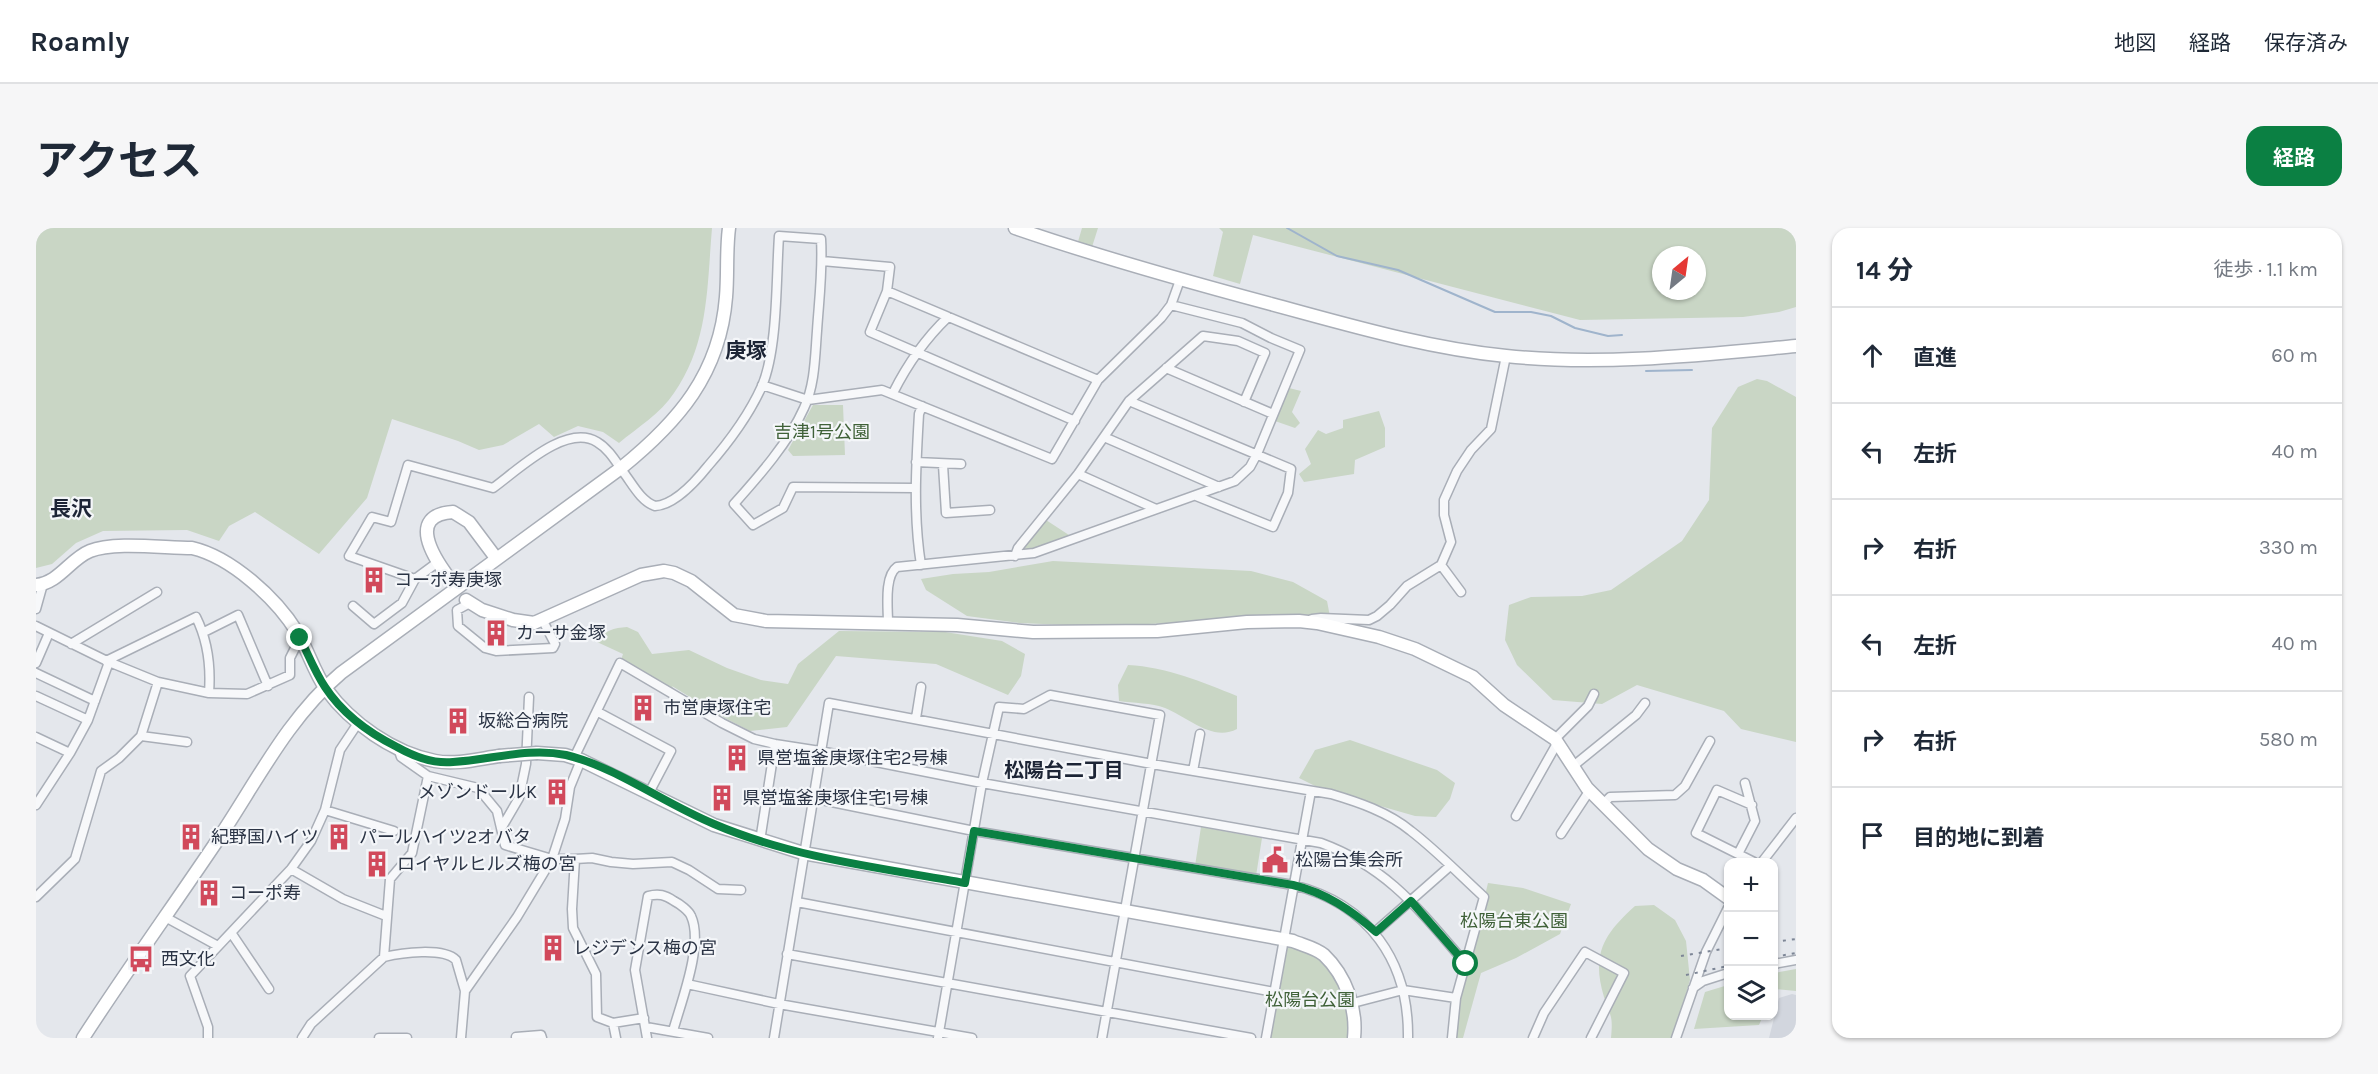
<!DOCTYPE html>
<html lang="ja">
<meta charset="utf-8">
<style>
:root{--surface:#fff;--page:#f6f6f7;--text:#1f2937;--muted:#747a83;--line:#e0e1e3;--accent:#0b8043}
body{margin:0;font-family:Karla,"Noto Sans JP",sans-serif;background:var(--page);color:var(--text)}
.controls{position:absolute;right:18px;bottom:18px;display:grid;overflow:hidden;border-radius:12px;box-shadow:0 2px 4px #0004}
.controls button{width:54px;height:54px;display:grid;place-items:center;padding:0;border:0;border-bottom:2px solid var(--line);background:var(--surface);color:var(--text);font:30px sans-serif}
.compass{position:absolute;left:1616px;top:18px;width:54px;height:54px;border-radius:50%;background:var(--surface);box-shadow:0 2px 4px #0004;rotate:29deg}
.stop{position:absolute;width:18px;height:18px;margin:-14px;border:4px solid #0b8043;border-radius:50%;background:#fff}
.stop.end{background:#0b8043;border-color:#fff;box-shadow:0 2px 6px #0008}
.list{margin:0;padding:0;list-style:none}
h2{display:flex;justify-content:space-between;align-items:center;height:78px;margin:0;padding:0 24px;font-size:26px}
h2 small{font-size:20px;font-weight:400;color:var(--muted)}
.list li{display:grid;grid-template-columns:39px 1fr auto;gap:18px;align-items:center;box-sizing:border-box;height:96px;padding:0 24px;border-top:2px solid var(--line)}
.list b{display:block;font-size:22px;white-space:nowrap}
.list em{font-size:20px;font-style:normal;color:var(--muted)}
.icon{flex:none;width:33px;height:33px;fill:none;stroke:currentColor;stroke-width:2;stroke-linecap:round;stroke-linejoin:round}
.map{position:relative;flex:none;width:1760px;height:810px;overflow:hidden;border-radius:18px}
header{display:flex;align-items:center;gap:36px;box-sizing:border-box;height:84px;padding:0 30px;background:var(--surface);border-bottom:2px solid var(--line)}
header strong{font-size:28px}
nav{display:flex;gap:33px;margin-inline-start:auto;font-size:21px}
.intro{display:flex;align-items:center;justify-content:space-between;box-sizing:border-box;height:144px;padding:0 36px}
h1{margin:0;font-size:42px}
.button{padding:15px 27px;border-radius:18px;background:var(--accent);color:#fff;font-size:21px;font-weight:700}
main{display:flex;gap:36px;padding:0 36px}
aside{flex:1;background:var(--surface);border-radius:18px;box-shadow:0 2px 4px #0004}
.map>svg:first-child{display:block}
</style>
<header>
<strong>Roamly</strong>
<nav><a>地図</a><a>経路</a><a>保存済み</a></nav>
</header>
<div class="intro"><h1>アクセス</h1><a class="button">経路</a></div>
<main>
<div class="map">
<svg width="1760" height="810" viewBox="0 0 1760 810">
<rect width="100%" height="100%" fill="#e4e7ec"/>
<path fill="#d2d6de" d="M1756,766L1760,767V810H1733L1743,770Z"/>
<path fill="#c9d6c5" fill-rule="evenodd" d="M0,0H676C671,58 673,115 638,165C625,185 601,200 583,215L567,204L542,198L518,209L503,196L467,217L443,222L422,213L356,191L331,270L283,326L219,284L193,298L183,313L151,302L67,303L40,315L16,336L0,340Z
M1046,0H1062L1056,19L1041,17Z
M1183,0H1760V79L1743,84L1707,89L1544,92L1217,7L1204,56L1177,48L1187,4ZM1625,27H1661V63H1625Z
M1721,151L1731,153L1760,169V514L1705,501L1688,483L1601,457L1566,476L1517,472L1481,437L1469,412L1473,377L1495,369L1546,368L1575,362L1646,313L1673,272L1676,200L1702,159Z
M1253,160L1265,163L1256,184L1264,195L1259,200L1239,193Z
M777,177H807L809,227L757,228L752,222Z
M1343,183L1349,200V219L1319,232L1318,246L1268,254L1263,246L1275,236L1269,221L1282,202L1290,206L1307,200V192Z
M1010,292L1036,309L998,325L985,323Z
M1017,333L1215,343L1257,354L1291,373L1295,394L1199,393L1055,398L983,395L931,388L890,362L885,351L917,346L953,344Z
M591,399L602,404L616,426L653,422L691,440L725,452L752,456L762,436L803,403L909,404L966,413L989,426L985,448L972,467L900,436L800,428L751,499L714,503L683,487L636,458L640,466L584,435L587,426L561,414C568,402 578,400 591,399Z
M1092,437C1131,439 1166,454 1201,468V501C1176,514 1152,489 1129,480C1116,475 1097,475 1083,473L1082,457Z
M1314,512L1401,542L1419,555L1414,571L1400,589L1379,588L1285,561L1263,550L1279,522Z
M1165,599L1226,610L1220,648L1159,638Z
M1452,655L1487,660L1535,676L1524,706L1480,730L1445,745L1427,810H1419L1424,772Z
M1618,677L1639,692L1650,713L1654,752L1637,810H1575C1577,788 1575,789 1568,769C1555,726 1568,706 1599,678Z
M1248,711L1286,725L1306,752L1316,810H1230Z
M1760,741V763L1739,761L1738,764V745Z
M1692,757V788H1727L1723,797L1658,801L1669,764Z"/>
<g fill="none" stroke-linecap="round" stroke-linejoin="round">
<path stroke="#9fb4cc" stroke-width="2" d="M1251,0L1301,28L1362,42L1459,84H1495L1515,88L1539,100L1572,108L1586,107
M1610,143L1656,142"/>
<g stroke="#a9aeb7" stroke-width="11">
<path id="street" d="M786,33L854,39L851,63L834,104L1039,193
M851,63L1062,152
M1130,140L1237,186
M726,157L772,172L846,162L1016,231L1062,152L1125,90L1135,77L1144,52
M857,165C871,137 889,111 912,89
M1093,173L1255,241L1252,265L1237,299L1160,268
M1068,209L1183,259
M880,234L925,236
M907,237L910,285L954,282
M1042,246L1120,281
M979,328L982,320L1042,246L1093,173L1167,108L1202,113L1229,125L1208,174
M885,337C877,286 880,237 883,186L886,178
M1405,337L1425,364
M379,351L313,328L336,289L355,294L372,237L457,260C482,242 530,195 561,214C573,221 580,234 588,245C597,257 605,273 619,278C639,277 660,253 672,238C693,214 713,187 726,158C742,120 740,51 743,8L785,11C787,42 783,72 781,103C779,128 779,157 768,180C753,214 723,248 698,276L717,297L747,280L757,259L879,260
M434,375L421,382L422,398L449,420L460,423L517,420L519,416L507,393
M317,378L338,396L366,375L379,351L402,334
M0,381L7,356
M1276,391L1285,390L1333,392L1341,388L1354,377L1371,358L1405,337L1415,314L1408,287V272L1421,243L1435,222L1455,201L1470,128
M852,395C852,380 848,348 861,339L998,325L1199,253L1214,239L1221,226L1264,122L1235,110L1206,95L1135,77
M0,398L73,434L122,454L173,465L211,466L254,447V430L264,410
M168,404L202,387L232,458
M35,416L121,364
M70,433L160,389C172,413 175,438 173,465
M0,435L13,405
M0,445L59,473
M0,468L52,492
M562,484L635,523L613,565
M880,490L885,459
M105,508L151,514
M0,509L34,525
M1519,511L1552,478L1558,466
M362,520L365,529L392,548L442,560L461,583L469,617L516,631H539
M538,530L584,435L686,495L718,511L739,516L784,523L946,555L1285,615C1353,640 1384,683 1430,736
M1536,539L1600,487L1609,475
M1157,543L1164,506
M776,570L938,603L1257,657C1333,676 1373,733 1372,810
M1567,576L1574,569L1639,567L1649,558L1674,513
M0,577L34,525L52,492L73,434
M1716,577L1681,562L1660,605L1718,634
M289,582L358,603
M1480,588L1519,519L1523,516
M466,599L483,570L490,536L493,469
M1525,606L1554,562
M724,613L739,516
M1702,626L1719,593L1709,555
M1726,634L1760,590
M255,641L307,671L350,688
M0,669L39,631L65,543L83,530L105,508L122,454
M761,674L1238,764
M129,689L182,718
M1339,704L1414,638
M196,706L233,761
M751,726L1215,810
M348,729L354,651L376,625L392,548
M1738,736L1760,732
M651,756L743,776L936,810
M1657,760L1667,753L1692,745
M429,763L481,689L516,631L529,591L534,559L545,532
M1317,775L1367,762L1420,770
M608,790L577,795L561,789L560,746L537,700L536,681L539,631L556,630L575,634L597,636L636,634L653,642L682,661L705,662
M577,795L580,810
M610,799L672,810
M480,809L505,807L506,810
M172,810V799L154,748L255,641L275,613L289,582L304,522L322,495
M266,810L275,796L348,729C365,725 407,719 420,732L429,763L425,810
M343,810H371
M611,810L599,742L612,668C623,665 629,667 638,673C644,676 653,683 655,688C668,716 645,774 637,803
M738,810L793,475L1116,536L1295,566C1322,574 1352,584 1375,603C1401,623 1424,647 1448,669L1420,770L1416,810
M902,810L946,555L963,479L988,481L1014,467L1124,487L1066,810
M1230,810L1275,563
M1497,810L1508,785L1549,724L1588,745L1555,810
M1640,810L1670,724L1692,680"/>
</g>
<g stroke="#a9aeb7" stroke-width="15">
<path id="secondary" d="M979,0C1063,29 1149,53 1235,76C1313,97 1390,120 1470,128C1566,138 1664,127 1760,118
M413,350C398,330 370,287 417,284L433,294L460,330
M0,357C23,355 34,331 54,323C78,313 128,320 156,320C195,329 240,370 261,404C272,422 278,444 290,461C315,495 357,525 399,533C420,537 442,531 463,528
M430,372L446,382L477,392L498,395L605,347L628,343L638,345L655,353L698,387L730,393L921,397L997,404L1121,403L1211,394L1263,393L1281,395L1343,409L1379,421L1437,449L1468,477L1519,511L1551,560L1612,621L1641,641L1667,652L1692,670
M501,525L529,527L545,532L678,597L767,625L1257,713C1266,717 1280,720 1288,727C1310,748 1321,780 1318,810
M47,810C91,742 138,677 183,610C221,553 252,490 305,445L585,240C642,194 684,146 690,69C692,46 690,23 693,0"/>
</g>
<use href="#street" stroke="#f7f8fa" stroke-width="8"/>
<use href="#secondary" stroke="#fff" stroke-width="12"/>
<path stroke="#7d8696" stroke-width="2" stroke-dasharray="3 6" stroke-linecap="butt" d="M1738,714L1760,711
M1645,728L1692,720
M1738,729L1760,725
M1650,747L1692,738"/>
<g stroke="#a9aeb7" stroke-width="15" stroke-linecap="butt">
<path id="secondary-bridge" d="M463,528L501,525"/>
</g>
<use href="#secondary-bridge" stroke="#fff" stroke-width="12"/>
</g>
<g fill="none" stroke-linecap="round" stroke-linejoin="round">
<path stroke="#0b8043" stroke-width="8" d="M264,410C272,426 279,444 289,459C306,485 333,505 361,519C377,528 398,536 417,534C455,532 492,519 530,527C580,539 629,576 678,596C757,630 845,640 929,655L938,603L1257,657C1290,665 1315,682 1340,704L1375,673L1430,736"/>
</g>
<defs>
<g id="building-bare" transform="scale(2.07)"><path d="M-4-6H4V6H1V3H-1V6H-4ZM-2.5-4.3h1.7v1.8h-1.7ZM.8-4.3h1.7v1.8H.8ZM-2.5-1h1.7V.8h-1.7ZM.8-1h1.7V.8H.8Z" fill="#d1495b" stroke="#f4f6f9" stroke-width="2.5" paint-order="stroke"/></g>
<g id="civic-bare" transform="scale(2.07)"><path d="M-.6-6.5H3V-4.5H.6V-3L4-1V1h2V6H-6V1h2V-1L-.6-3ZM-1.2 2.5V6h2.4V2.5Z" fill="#d1495b" stroke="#f4f6f9" stroke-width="2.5" paint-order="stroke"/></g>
<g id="bus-bare" transform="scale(2.07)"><path d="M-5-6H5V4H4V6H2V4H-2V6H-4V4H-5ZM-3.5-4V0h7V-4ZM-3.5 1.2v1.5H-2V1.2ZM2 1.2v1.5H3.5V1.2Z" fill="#d1495b" stroke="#f4f6f9" stroke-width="2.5" paint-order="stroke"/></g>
</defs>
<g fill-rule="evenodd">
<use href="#building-bare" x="338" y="352"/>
<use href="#building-bare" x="460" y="405"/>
<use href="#building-bare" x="607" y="480"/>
<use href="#building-bare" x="422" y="493"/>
<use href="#building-bare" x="701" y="530"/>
<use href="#building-bare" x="521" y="564"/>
<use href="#building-bare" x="686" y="570"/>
<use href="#building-bare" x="155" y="609"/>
<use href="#building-bare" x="303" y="609"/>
<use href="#civic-bare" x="1239" y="632"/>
<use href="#building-bare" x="341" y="636"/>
<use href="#building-bare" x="173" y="665"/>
<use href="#building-bare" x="517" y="720"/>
<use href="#bus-bare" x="105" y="731"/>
</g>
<g text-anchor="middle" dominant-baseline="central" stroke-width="4.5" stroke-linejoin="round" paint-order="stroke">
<g font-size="18" fill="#3f6138" stroke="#f4f6f9">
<text x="786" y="204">吉津1号公園</text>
<text x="1478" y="693">松陽台東公園</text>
<text x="1274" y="772">松陽台公園</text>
</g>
<g font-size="18" fill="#2b3445" stroke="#f4f6f9" text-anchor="start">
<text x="358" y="352">コーポ寿庚塚</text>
<text x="480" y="405">カーサ金塚</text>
<text x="627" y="480">市営庚塚住宅</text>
<text x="442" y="493">坂総合病院</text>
<text x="721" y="530">県営塩釜庚塚住宅2号棟</text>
<text x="501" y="564" text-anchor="end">メゾンドールK</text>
<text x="706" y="570">県営塩釜庚塚住宅1号棟</text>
<text x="175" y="609">紀野国ハイツ</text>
<text x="323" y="609">パールハイツ2オバタ</text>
<text x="1259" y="632">松陽台集会所</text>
<text x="361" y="636">ロイヤルヒルズ梅の宮</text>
<text x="193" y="665">コーポ寿</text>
<text x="537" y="720">レジデンス梅の宮</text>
<text x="125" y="731">西文化</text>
</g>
<g font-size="20" font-weight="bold" fill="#1d2536" stroke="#f4f6f9">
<text x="1028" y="542">松陽台二丁目</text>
</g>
<g font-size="21" font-weight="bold" fill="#1d2536" stroke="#f4f6f9">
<text x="710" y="123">庚塚</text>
<text x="35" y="281">長沢</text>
</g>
</g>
</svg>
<div class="controls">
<button>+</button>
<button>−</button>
<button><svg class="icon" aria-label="layers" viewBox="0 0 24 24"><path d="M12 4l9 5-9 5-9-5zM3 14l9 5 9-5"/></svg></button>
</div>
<svg class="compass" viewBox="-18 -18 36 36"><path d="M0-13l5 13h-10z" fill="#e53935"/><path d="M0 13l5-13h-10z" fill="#747a83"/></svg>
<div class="stop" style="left:1430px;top:736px"></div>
<div class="stop end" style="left:264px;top:410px"></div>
</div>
<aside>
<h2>14 分<small>徒歩 · 1.1 km</small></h2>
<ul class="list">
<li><svg class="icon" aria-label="ahead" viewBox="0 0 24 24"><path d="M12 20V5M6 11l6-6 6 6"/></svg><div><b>直進</b></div><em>60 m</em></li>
<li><svg class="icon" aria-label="left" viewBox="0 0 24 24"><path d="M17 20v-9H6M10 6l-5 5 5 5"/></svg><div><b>左折</b></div><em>40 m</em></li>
<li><svg class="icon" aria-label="right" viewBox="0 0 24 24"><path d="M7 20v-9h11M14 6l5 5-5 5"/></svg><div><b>右折</b></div><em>330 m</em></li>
<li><svg class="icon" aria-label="left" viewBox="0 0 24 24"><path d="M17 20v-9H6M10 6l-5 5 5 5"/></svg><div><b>左折</b></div><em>40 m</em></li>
<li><svg class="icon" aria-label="right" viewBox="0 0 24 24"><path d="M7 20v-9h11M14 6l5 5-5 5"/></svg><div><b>右折</b></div><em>580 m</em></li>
<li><svg class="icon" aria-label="arrive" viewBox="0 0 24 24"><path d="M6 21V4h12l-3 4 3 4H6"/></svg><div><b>目的地に到着</b></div></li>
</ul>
</aside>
</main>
